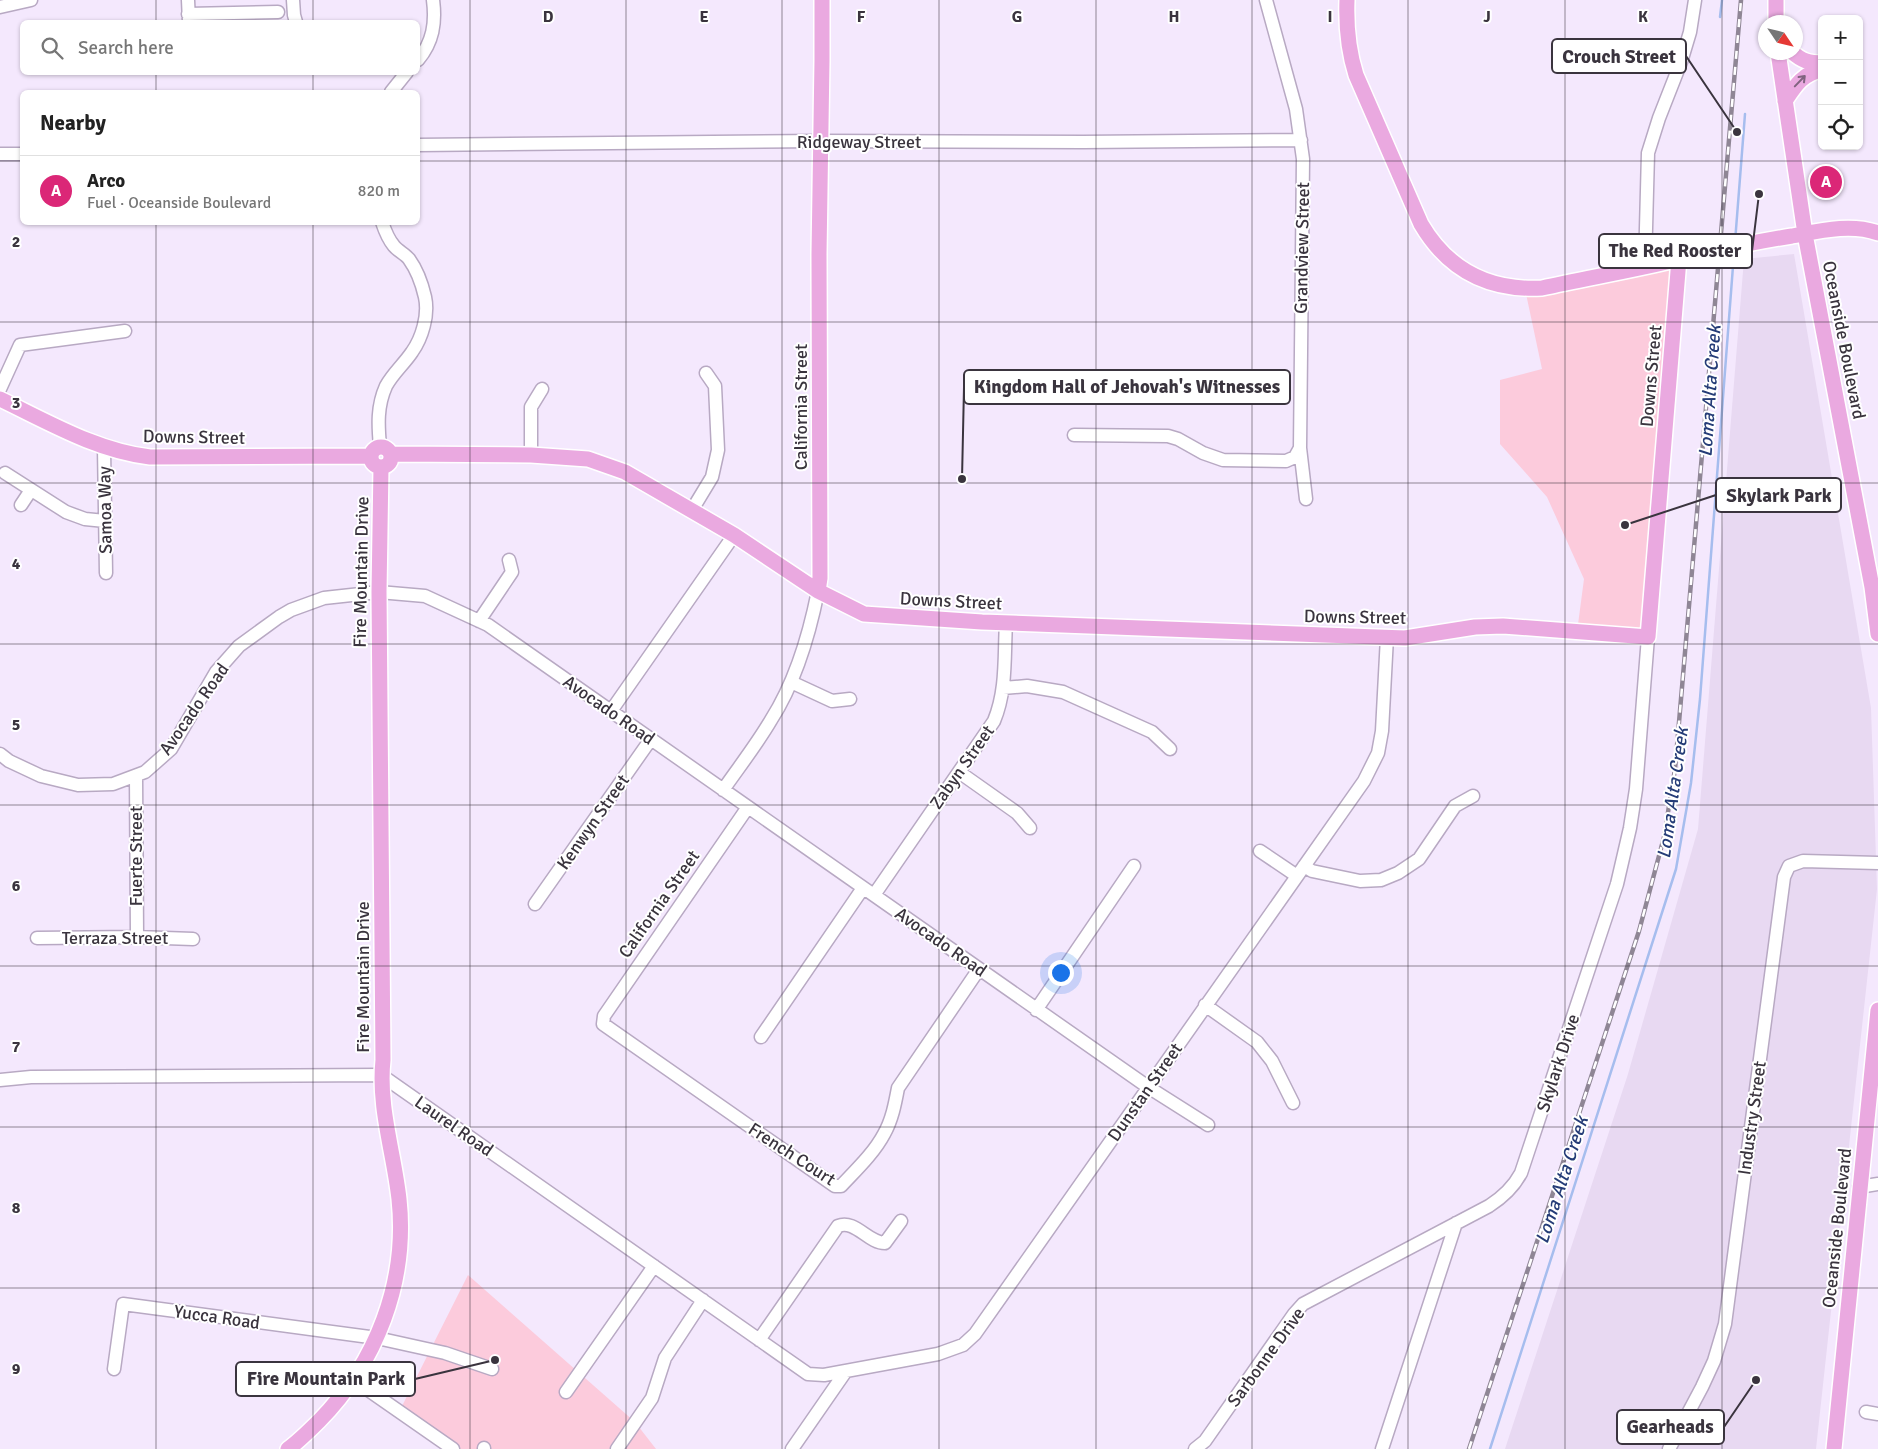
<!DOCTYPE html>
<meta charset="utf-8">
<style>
:root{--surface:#fff;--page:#f6f6f6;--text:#222;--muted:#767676;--line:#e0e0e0;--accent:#db2777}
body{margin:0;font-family:Signika,sans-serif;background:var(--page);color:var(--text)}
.controls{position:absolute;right:15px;top:15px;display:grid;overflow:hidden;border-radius:8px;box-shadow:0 1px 4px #0004}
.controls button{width:45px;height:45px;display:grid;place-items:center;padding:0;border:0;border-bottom:1px solid var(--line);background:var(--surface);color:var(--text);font:25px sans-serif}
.compass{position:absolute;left:1758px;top:15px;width:45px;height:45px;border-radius:50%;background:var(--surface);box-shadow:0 1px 4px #0004;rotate:125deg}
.you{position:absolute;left:1060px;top:972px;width:18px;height:18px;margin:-12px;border:4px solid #fff;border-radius:50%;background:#1a73e8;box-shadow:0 0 0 8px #1a73e833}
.badge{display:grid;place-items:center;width:32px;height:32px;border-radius:50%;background:var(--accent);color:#fff;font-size:16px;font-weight:700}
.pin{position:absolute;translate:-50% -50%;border:2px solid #fff;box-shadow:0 1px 5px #0006}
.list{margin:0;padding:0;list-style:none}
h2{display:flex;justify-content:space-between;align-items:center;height:65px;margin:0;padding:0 20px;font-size:21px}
h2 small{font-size:16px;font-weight:400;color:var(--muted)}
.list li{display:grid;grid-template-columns:32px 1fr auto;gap:15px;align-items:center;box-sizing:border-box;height:70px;padding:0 20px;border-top:1px solid var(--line)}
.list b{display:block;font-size:19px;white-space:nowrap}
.list p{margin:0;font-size:16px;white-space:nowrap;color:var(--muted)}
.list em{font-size:16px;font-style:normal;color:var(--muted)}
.icon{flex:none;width:28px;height:28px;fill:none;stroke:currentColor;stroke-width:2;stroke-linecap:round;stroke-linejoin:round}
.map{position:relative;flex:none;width:1878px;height:1449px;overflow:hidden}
.search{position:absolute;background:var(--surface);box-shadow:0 1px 4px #0004;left:20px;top:20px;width:400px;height:55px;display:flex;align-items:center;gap:12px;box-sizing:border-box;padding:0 18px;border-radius:8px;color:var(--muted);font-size:19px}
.panel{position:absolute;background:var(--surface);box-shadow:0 1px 4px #0004;left:20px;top:90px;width:400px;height:135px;border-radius:8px}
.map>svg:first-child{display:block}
</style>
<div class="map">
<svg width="1878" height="1449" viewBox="0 0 1878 1449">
<rect width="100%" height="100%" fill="#f4e8fd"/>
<path fill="#e8d9f2" d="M1794,254L1871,708L1877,889L1816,1449H1505L1628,1074L1698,829L1744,259Z"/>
<path fill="#fccbdc" d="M1679,259L1649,638L1577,632L1584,579L1547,497L1500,444V380L1542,369L1525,289Z
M468,1275L635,1422L656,1449H452L399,1412Z"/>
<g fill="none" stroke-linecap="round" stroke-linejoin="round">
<path stroke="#a6bdee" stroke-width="2.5" d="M1720,17L1722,0
M1735,242L1745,114
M1490,1449L1676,869L1691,783L1700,699L1734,253"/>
<g stroke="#b8a9c3" stroke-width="15">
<path id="minor" d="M188,0L189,22
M293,0L294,15L296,22
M1266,0L1296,109L1303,159L1300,448L1306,499
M0,7L31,0
M188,14L278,12
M418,60C433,42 436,23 433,0
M391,92L407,72
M418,145L821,141L1083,142L1301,140
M0,154H22
M1645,266L1648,153L1659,118L1681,62L1690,32L1695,0
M0,389L20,345L125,331
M1074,435L1168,436L1178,439L1203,453L1223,460L1286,461L1295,457L1300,448
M380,446C378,425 377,406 386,386C393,373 404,364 412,352C422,338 429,315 425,297C422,284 417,270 409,259C405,254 398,251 394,246C388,239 385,231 382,222
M104,448L106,573
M531,455V407L542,389
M5,473L66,512L85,519L105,521
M21,505L31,490
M692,510L712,477L718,450L715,386L706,373
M479,621L512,572L509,560
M791,682L832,701L850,699
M1003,688L1027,686L1063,692L1152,732L1170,749
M611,711L734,535
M0,754L9,761L41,776L78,785L113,784L145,772L171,749L216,672L239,646L279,617L291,610L324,598L379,592L425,596L488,625L1148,1087L1208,1125
M959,772L1017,813L1030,828
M136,776L137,937
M723,790C739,767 757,744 771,720C796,681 809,636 818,591
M748,807L604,1016L603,1024L835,1186H841C856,1170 874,1153 884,1134C892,1120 895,1104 898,1088L979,969
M1260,851L1297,876
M1304,866L1312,871L1360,881L1381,880L1398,873L1419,859L1455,806L1473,796
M874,895L994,721C1007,690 1004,656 1006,623
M535,904L651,739
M37,938L137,937L193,939
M1205,1005L1257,1042L1272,1061L1293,1103
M1036,1010L1134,866
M761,1037L863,888
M0,1080L31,1077L381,1075L808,1374L824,1375L938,1354L963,1345L975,1334L1364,781L1378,753L1382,731L1387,637
M1859,1187L1878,1184
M759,1340L838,1226C855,1219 868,1243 885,1243L901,1221
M114,1369L123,1304L377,1338L445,1353L492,1369
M354,1380L453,1449
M566,1392L654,1266
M1866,1412L1878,1414
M484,1449V1448
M617,1449L652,1398L665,1358L703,1300
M792,1449L846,1371
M1195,1449L1205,1441L1294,1314L1303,1304L1489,1206C1503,1197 1513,1188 1521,1173L1617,884L1630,828L1636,789L1648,637
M1382,1449L1456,1223
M1669,1449L1702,1387L1714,1361L1725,1324L1784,877L1789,866L1803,861L1878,863"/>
</g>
<g stroke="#fff" stroke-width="18">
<path id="major" d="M1347,0C1346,26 1348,50 1356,75L1421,224C1448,270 1488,291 1542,288C1588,278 1634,270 1680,259C1717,250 1754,242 1792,236C1819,231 1851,223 1878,233
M1776,22V0
M1778,52L1805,234L1872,587L1878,634
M1792,52C1802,61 1809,63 1822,63
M1785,101C1795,86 1803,73 1822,70
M0,399C48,422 97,451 150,457L370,456
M371 457a10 10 0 1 1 20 0a10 10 0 1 1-20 0Z
M391,454L531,455L588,459L625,472L734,535L818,591L864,614L982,622L1405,638L1475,627L1503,626L1648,637L1679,259
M818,591L820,578L819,254L822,60V0
M288,1449C299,1441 309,1431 319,1421C376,1363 408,1282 399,1199C394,1153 378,1107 383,1060L379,592L381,467
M1834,1449L1878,1010"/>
</g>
<use href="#minor" stroke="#fff" stroke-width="12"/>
<use href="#major" stroke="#eaa9e0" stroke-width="15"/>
<g stroke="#8f8695" stroke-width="4.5">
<path id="rail" d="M1469,1449L1639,931L1664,837L1675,769L1741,0"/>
</g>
<use href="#rail" stroke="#fff" stroke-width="2.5" stroke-dasharray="8" stroke-linecap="butt"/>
</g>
<defs><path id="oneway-shaft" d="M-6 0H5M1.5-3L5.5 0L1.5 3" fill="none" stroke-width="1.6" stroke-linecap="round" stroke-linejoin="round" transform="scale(1.25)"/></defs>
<use stroke="#80637f" href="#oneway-shaft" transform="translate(1800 81) rotate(-46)"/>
<path fill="none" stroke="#3a343e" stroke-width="1" stroke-opacity="0.55" d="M156,0V22M313,0V22M470,0V1449M626,0V1449M782,0V1449M939,0V1449M1096,0V1449M1252,0V1449M1408,0V1449M1565,0V1449M1722,0V1449M156,72V92M313,72V92M0,161H22M418,161H1878M156,222V1449M313,222V1449M0,322H1878M0,483H1878M0,644H1878M0,805H1878M0,966H1878M0,1127H1878M0,1288H1878"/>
<g text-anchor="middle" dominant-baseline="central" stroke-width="4" stroke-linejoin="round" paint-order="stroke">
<g font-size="18" fill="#3a343e" stroke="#fff">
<text x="859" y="142">Ridgeway Street</text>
<text transform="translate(1302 248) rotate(-89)">Grandview Street</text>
<text transform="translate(1844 340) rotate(79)">Oceanside Boulevard</text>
<text transform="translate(1651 376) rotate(-85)">Downs Street</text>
<text transform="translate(801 407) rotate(-90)">California Street</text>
<text transform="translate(194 437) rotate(1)">Downs Street</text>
<text transform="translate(105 510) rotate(-91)">Samoa Way</text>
<text transform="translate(361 572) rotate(-89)">Fire Mountain Drive</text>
<text transform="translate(951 601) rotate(3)">Downs Street</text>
<text transform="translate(1355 617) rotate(1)">Downs Street</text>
<text transform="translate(194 709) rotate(-55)">Avocado Road</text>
<text transform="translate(609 710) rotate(35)">Avocado Road</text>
<text transform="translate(962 767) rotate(-55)">Zabyn Street</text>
<text transform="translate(593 822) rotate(-55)">Kenwyn Street</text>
<text transform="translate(136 856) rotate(-90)">Fuerte Street</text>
<text transform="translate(659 904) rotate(-55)">California Street</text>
<text x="115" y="938">Terraza Street</text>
<text transform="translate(941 942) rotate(35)">Avocado Road</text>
<text transform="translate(363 977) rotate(-90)">Fire Mountain Drive</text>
<text transform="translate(1558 1063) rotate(-72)">Skylark Drive</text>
<text transform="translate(1145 1092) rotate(-55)">Dunstan Street</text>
<text transform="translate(1752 1118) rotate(-82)">Industry Street</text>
<text transform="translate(454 1126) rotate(35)">Laurel Road</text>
<text transform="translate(792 1154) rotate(33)">French Court</text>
<text transform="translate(1837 1228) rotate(-84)">Oceanside Boulevard</text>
<text transform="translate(217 1317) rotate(8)">Yucca Road</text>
<text transform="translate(1266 1357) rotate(-54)">Sarbonne Drive</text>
</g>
<g font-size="19" font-style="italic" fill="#253c77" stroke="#fff">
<text transform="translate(1710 391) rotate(-86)">Loma Alta Creek</text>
<text transform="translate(1673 793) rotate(-82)">Loma Alta Creek</text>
<text transform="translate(1562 1180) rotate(-72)">Loma Alta Creek</text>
</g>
</g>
<g font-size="16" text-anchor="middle" font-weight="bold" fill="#3a343e" stroke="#fff" stroke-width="4" stroke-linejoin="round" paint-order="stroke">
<text x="548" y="22">D</text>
<text x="704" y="22">E</text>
<text x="861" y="22">F</text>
<text x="1017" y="22">G</text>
<text x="1174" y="22">H</text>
<text x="1330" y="22">I</text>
<text x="1487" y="22">J</text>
<text x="1643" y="22">K</text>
<text x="16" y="247">2</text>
<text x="16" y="408">3</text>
<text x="16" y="569">4</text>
<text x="16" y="730">5</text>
<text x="16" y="891">6</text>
<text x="16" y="1052">7</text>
<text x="16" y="1213">8</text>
<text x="16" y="1374">9</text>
</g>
<path fill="none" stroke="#3a343e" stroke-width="2" d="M1737 132L1686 56M1759 194L1752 251M962 479L964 387M1625 525L1716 495M495 1360L415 1379M1756 1380L1724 1427"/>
<g fill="#3a343e" stroke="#fff" stroke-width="2">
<circle cx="1737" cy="132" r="5"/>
<circle cx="1759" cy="194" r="5"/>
<circle cx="962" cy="479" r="5"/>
<circle cx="1625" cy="525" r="5"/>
<circle cx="495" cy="1360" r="5"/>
<circle cx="1756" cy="1380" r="5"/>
</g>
<g fill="#fff" stroke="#3a343e" stroke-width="2">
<rect x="1552" y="39" width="134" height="34" rx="5"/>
<rect x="1599" y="234" width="153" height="34" rx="5"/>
<rect x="964" y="370" width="326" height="34" rx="5"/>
<rect x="1716" y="478" width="125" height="34" rx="5"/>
<rect x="236" y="1362" width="179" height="34" rx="5"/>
<rect x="1617" y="1410" width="107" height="34" rx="5"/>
</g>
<g font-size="19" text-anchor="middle" font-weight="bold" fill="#3a343e">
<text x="1619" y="63">Crouch Street</text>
<text x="1675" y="257">The Red Rooster</text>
<text x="1127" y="393">Kingdom Hall of Jehovah's Witnesses</text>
<text x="1779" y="502">Skylark Park</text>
<text x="326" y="1385">Fire Mountain Park</text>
<text x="1670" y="1433">Gearheads</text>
</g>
</svg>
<div class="controls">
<button>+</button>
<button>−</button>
<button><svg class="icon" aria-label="locate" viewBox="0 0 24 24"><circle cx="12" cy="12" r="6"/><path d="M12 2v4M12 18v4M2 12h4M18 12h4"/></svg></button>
</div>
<svg class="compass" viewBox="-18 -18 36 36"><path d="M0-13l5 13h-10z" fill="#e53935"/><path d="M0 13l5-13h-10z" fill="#767676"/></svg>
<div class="you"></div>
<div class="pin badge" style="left:1826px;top:182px">A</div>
<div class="search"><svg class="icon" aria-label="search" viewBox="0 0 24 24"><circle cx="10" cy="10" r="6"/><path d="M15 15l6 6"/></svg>Search here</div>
<section class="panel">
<h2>Nearby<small></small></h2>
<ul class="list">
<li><span class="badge">A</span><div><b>Arco</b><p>Fuel · Oceanside Boulevard</p></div><em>820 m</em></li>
</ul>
</section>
</div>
